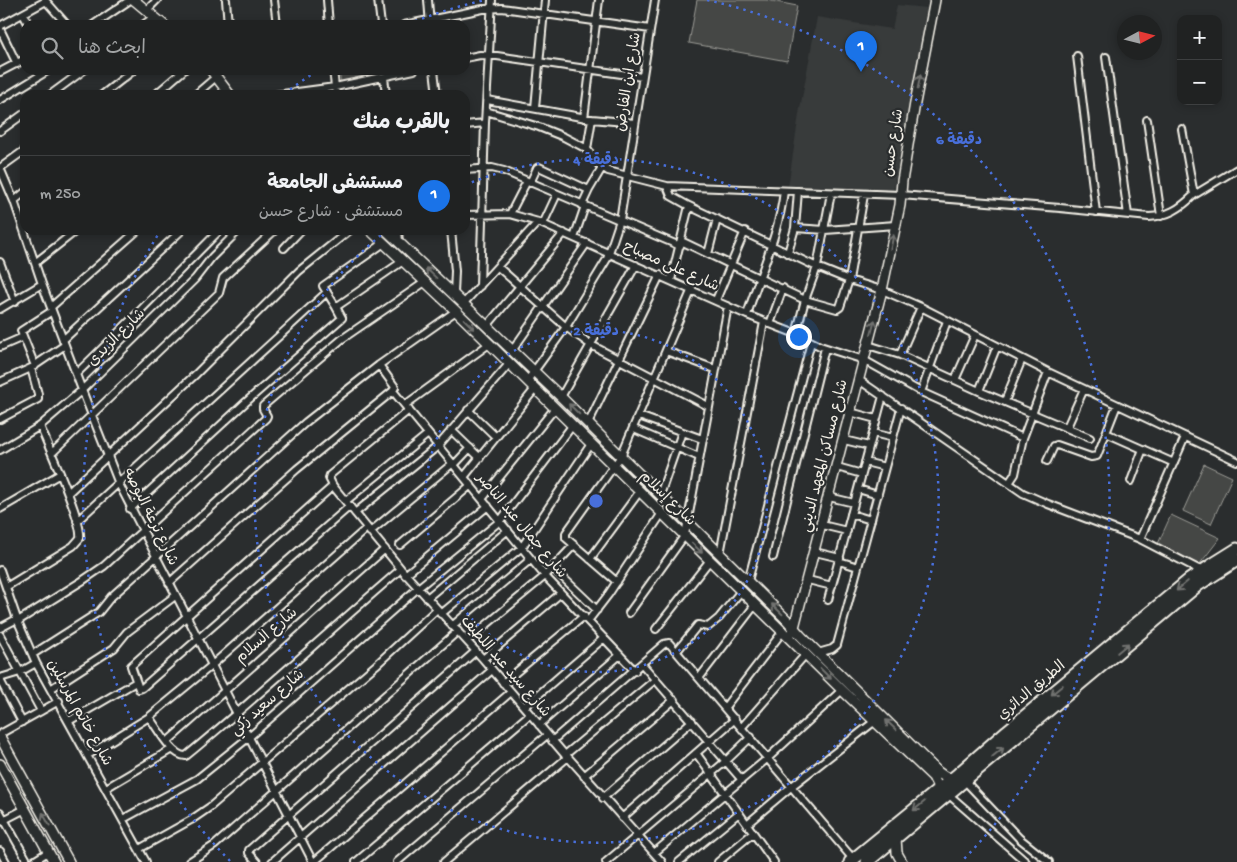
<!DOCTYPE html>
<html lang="ar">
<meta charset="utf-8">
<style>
:root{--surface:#202222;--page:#282a2a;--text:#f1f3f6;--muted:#a2a4a5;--line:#3d3f40;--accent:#1a73e8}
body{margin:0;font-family:"Gochi Hand","Playpen Sans Arabic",sans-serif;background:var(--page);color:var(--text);direction:rtl}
.controls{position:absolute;right:15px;top:15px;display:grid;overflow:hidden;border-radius:10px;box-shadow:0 2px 8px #0003}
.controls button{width:45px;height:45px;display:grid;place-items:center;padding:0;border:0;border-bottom:1px solid var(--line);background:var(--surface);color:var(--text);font:25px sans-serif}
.compass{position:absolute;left:1117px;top:15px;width:45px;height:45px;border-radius:50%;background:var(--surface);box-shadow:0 2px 8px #0003;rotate:83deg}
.you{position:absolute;left:798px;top:336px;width:18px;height:18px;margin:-12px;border:4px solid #fff;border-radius:50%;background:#1a73e8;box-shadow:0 0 0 8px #1a73e833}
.badge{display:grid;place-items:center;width:32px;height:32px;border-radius:50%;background:var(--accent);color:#fff;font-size:16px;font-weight:700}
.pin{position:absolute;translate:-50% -41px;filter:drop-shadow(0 1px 2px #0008)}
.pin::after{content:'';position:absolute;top:26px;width:18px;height:15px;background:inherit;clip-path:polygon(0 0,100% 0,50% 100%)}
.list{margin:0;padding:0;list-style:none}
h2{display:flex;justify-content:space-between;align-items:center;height:65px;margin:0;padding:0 20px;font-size:21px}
h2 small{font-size:16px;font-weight:400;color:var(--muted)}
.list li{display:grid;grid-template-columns:32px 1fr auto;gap:15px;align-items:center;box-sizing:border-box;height:80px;padding:0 20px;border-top:1px solid var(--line)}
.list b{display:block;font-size:19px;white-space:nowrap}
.list p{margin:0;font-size:16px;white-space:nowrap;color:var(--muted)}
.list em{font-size:16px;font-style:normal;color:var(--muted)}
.icon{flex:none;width:28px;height:28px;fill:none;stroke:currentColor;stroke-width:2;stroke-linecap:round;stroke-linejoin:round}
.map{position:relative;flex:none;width:1237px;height:862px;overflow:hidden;direction:ltr}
.search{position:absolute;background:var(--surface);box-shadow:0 2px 8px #0003;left:20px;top:20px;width:450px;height:55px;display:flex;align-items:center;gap:12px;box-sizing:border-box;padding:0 18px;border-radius:15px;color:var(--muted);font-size:19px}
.panel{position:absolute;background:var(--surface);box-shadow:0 2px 8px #0003;left:20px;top:90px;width:450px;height:145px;border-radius:15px;direction:rtl}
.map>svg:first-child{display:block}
</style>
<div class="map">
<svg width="1237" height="862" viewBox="0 0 1237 862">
<rect width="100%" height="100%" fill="#2a2d2e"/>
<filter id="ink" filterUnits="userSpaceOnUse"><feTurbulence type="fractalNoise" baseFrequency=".02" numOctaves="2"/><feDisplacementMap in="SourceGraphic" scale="10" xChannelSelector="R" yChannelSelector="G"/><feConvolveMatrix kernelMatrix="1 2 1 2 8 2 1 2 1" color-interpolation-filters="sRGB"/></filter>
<g filter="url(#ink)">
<path fill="#373a3a" d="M897,5L927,8L893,193L788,187L799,114L817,17L892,29Z"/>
<path fill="#444645" stroke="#9c9c96" d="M697,0H766L797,6L787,61L689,43Z
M339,70H405L341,84Z
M1204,464L1232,477L1211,524L1183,511Z
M1171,515L1220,538L1199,565L1157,546Z"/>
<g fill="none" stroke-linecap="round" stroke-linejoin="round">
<g stroke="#f4f1e8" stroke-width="10">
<path id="street" d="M45,0L67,25
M226,0L228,25
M274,0L277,25
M327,0L329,25
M378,0L381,25
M428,0L430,25
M146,11L157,0
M23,14L29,25
M93,25L130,0
M143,25L154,17
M404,25L483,9L502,8L650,29
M0,26L46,1
M0,29L17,64
M1077,56L1096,212
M1106,57L1128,215
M465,58L480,55L497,56L642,77
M333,70L336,95
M434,70L437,95
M0,72L25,59
M384,77L386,95
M50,95L84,70
M102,95L134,70
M155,95L184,70
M195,95L216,77
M275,95L335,87L414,70
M0,100L49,70
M487,100L592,119L635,123
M535,108L545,0
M486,111L539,127L564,137L587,149L598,164L608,171L667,186L901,195L1060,208L1149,217C1168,216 1180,209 1194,195L1182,129
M584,118L599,0
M1147,120L1161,216
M465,125L485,123
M0,131L25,113
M587,149L592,119
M0,168L14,201L42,284L82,390L119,484L313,862
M0,168L25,150
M465,170L492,168L504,171L680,246
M530,183L537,168L539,167L589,190
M667,186L671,196L689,206L817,267L849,280L882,290L921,307L1048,372L1237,461
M1194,195L1237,169
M14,201L25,192
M582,205L589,190L602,168
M510,214L527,181
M465,215L510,214L538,222L747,315L796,334L820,346L864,360L921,392L1023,438
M543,224L557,194
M795,228L825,230L896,225
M398,230L399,242
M451,230L455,271L454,294
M574,238L585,206
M681,241L805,300L837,309L840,307L849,280L864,195
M384,243L323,286L336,307L403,261
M284,248L301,230
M788,253L795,228L798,191
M708,254L717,219
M0,262L15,302
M35,263L77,230
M498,267L566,327L591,345L708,406
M671,280L689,206
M480,286L485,123L492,0
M716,300L745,231
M464,303L538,222
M51,307L138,230
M0,309L42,284
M747,315C760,273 779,234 784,191
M770,324L783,288
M487,326L564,233
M796,334L805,300L817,267L831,193
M63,340L182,230
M868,345L900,355L979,391L1090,438
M0,347L23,337
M512,351L587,243
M666,351L715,369
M900,355L921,307
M379,365L395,387L393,391
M35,366L21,331L52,311
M76,374C125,327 172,278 220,230
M859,380L1023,493L1048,504L1140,539L1202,571
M955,380L975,335
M527,381L566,327L607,259L620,220L655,0
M0,382L31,368L65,345
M393,391L545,576L635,671
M979,391L997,346
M921,392L947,321
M561,397L636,265
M1005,401L1022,359
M405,405L489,344
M409,410L330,475L329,478L333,486L401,569L483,659L565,755L568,757L662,862
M468,410L496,437
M850,412L876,419
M639,416L702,439
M0,419L38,399V394L31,368
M588,424L660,275
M1067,427L1084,389
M634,429L699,457
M451,430L480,458
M873,433L893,438
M1106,433L1174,463
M844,440L869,446
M0,450L40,426L82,390L195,279L212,257L239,230
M52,453L219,293L223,278L275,230
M1047,461L1054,446L1057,445L1091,457L1097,456L1117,405
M865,462L885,467
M454,465L470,448
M837,467L862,474
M464,477L535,389
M1131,481L1143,449
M1009,483L1015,474L1023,438L1048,372
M333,486L131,666L139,689L142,688L350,506
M858,489L878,495
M68,493L196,374L299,271L350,230
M660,495L682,432
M829,497L854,503
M482,499L555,408
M346,501L428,434
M0,509L60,474
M130,509L246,402L342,318L336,307
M355,513L438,446L509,364
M851,514L871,520
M77,521L326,293
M822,525L847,531
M370,532L453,463
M1140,539L1185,437
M400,545L471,485
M815,552L840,558
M720,554L764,322
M773,557L825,348
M590,559L640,491
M839,561L858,567
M553,568L597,610
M0,570L17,619L36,663L146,862
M405,575L488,506
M808,580L832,586
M748,581L811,342
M617,582L566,538V533L621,456L692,289
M169,583L297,469L393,391
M6,587L73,546L80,538C83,521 48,446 40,426
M427,598L508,530
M828,600L883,396
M629,613L685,535L728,306
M441,614L522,547L591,444
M18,621L82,581L104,566L266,418L267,416L263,409V406L342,339L425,282
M588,621L608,595L662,513
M452,626L531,559
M0,628L17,619
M656,629L710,560
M0,635L41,711
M467,641L545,576L574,545
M677,651L698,625L708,627L719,618L741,591
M818,653L832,649L837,645L901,408
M33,654L99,612L111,597L139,572L306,422L379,365L456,311
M483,659L561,593
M642,664L742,780
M700,677L755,605
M0,678L20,672L36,663
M0,680L22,722
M503,683L584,616
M52,688L114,648L127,632L175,596
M524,707L604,638
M725,707L783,631
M149,717C157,727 172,757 186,756C259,696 329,631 401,569
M69,721L136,682
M539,725L620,655
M742,727L806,654
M0,734L59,701
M552,741L664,644L669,643L853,859
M167,742L385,549
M696,753L774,862
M88,755L149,717L211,666L367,528
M565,755L656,679
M584,776L674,700
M964,780L1019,838L1049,862
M106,788L172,749
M948,794L1026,862
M603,798L692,721
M0,812L28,862
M622,818L735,719
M123,819L197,779L248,738L418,588L500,521L572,426
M0,822L25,809
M747,824L792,786L875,721
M139,849L191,820L210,807L376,665L437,609
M0,851L6,862
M654,853L768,758L842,690
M32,862L48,852
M189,862L215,845L458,631
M257,862L249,853V850L476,651
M272,862L492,670
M314,862L511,692
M356,862L530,714
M397,862L547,735
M444,862L568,757
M606,862L726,761L751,737
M679,862L739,813
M718,862L753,833"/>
</g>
<g stroke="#f4f1e8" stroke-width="12">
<path id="secondary" d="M134,0L164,25
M211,70L230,95
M370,230L456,311L842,690L933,777L937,785L936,792
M386,230L561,397L786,619L801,636L938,772L945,777L953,778
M793,631L882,290L900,205L902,181L915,103L935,0
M0,737L69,862
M0,764L54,862
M896,838L897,853L902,862"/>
</g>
<g stroke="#f4f1e8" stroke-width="15">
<path id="highway" d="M850,862L958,774L1007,731L1189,580L1213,564L1237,549
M867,862L1198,585L1237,560"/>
</g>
<use href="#street" stroke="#2a2d2e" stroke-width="6"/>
<use href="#secondary" stroke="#2a2d2e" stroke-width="9"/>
<use href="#highway" stroke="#2a2d2e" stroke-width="11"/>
</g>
<defs><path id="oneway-shaft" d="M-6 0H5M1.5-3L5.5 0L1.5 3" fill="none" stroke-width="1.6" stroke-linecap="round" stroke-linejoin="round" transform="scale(1.25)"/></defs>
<g stroke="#71726f">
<use href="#oneway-shaft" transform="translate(919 82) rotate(-79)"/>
<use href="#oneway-shaft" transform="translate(892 242) rotate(-78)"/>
<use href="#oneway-shaft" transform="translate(431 273) rotate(-137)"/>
<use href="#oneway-shaft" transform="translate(469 324) rotate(45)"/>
<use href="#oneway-shaft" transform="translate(873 327) rotate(-75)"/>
<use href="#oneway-shaft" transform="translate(574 409) rotate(-135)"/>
<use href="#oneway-shaft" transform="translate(697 548) rotate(44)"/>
<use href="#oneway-shaft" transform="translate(1182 586) rotate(140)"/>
<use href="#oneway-shaft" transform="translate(777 609) rotate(-136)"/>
<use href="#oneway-shaft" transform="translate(1123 648) rotate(-40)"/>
<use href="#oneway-shaft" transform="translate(826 674) rotate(45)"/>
<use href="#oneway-shaft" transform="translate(1057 690) rotate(140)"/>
<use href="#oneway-shaft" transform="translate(891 725) rotate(-136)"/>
<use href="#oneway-shaft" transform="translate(998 752) rotate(-40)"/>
<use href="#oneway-shaft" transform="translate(919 806) rotate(141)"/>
<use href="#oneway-shaft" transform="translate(46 819) rotate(-119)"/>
</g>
</g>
<g fill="none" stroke="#486fdb" stroke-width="2.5" stroke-dasharray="2.5 5">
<circle cx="596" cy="501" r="171"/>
<path d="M465 185A342 342 0 1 1 385 232"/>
<path d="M230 861A513 513 0 0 1 159 233M284 94A513 513 0 0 1 317 71M408 24A513 513 0 0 1 485 0M707 0A513 513 0 0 1 962 861"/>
</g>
<g text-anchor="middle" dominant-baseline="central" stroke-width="4.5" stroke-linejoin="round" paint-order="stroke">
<g font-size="15" fill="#f4f1e8" stroke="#2a2d2e">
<text transform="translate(629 82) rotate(-81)">شارع ابن الفارض</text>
<text transform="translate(894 143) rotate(-81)">شارع حسن</text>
<text transform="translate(671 267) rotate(24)">شارع على مصباح</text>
<text transform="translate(117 338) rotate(-45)">شارع الزيدى</text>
<text transform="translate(825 456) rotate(-76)">شارع مساكن المعهد الديني</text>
<text transform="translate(667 499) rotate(44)">شارع إسلام</text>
<text transform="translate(150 517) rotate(64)">شارع ترعة البوصه</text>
<text transform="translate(521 526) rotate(50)">شارع جمال عبد الناصر</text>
<text transform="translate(267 636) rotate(-41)">شارع السلام</text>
<text transform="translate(505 667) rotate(49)">شارع سيد عبد اللطيف</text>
<text transform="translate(1032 691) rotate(-40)">الطريق الدائري</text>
<text transform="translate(268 703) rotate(-41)">شارع سعيد زكي</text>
<text transform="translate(79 713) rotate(61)">شارع خاتم المرسلين</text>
</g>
</g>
<circle cx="596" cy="501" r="8" fill="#486fdb" stroke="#2a2d2e" stroke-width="2.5"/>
<g font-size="15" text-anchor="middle" font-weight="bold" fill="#486fdb" stroke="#2a2d2e" stroke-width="4.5" stroke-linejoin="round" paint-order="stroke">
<text x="959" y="144">6 دقيقة</text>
<text x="596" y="164">4 دقيقة</text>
<text x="596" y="335">2 دقيقة</text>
</g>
</svg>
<div class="controls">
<button>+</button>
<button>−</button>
</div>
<svg class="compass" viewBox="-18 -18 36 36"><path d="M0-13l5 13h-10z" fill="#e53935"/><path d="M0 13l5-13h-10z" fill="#a2a4a5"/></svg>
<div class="you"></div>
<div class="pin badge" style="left:861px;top:72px">1</div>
<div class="search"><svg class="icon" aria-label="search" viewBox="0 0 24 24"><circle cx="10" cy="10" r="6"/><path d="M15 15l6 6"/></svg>ابحث هنا</div>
<section class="panel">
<h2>بالقرب منك<small></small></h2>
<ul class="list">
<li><span class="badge">1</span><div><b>مستشفى الجامعة</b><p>مستشفى · شارع حسن</p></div><em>250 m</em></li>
</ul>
</section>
</div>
